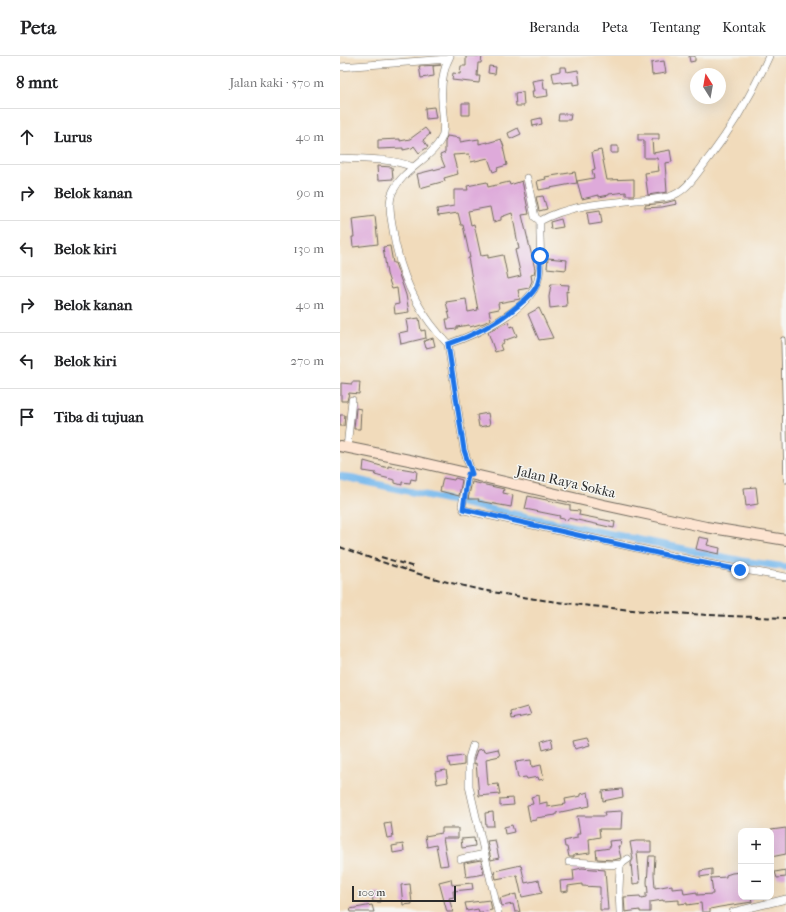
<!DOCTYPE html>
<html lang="id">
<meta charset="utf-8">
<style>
:root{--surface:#fff;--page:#f2f2f2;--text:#202124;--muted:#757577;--line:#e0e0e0}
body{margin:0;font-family:"IM FELL French Canon",serif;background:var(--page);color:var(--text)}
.controls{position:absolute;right:12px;bottom:12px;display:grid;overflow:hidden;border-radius:8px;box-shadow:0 4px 16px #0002}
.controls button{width:36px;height:36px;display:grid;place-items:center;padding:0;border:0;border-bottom:1px solid var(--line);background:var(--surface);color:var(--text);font:20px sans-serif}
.compass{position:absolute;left:350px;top:12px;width:36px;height:36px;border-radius:50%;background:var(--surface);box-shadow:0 4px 16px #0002;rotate:349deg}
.scale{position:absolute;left:12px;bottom:10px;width:104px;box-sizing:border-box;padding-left:4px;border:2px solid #2b2b2b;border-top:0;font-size:11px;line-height:14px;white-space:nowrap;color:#2b2b2b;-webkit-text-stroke:3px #f6f6f2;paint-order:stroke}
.stop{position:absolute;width:12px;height:12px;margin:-9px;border:3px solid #1a73e8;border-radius:50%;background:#fff}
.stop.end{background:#1a73e8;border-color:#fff;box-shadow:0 1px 4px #0008}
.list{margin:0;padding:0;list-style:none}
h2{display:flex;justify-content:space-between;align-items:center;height:52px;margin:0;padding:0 16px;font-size:17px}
h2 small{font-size:13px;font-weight:400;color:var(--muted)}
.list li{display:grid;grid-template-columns:26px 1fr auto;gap:12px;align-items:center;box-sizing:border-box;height:56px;padding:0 16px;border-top:1px solid var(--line)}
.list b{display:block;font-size:15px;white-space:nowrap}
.list em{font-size:13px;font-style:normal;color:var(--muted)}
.icon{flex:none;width:22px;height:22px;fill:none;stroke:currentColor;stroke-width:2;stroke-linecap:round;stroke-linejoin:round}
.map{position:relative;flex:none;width:446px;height:856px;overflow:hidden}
header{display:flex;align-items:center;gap:24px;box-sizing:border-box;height:56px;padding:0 20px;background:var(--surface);border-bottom:1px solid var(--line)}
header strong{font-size:19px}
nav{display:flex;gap:22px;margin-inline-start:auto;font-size:14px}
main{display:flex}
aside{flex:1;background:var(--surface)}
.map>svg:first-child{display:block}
</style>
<header>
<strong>Peta</strong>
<nav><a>Beranda</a><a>Peta</a><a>Tentang</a><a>Kontak</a></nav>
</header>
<main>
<aside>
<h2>8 mnt<small>Jalan kaki · 570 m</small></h2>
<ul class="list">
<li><svg class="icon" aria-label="ahead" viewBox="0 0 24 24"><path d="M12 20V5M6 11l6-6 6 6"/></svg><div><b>Lurus</b></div><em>40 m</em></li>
<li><svg class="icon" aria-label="right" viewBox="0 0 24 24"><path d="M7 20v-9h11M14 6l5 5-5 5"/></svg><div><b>Belok kanan</b></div><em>90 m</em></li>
<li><svg class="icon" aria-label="left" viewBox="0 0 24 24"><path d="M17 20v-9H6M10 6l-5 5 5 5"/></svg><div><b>Belok kiri</b></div><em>130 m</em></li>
<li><svg class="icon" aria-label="right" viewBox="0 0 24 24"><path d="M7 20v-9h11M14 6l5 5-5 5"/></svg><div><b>Belok kanan</b></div><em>40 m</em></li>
<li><svg class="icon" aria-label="left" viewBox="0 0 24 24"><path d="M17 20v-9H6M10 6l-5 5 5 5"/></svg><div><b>Belok kiri</b></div><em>270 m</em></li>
<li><svg class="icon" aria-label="arrive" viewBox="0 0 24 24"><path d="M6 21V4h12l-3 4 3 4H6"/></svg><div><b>Tiba di tujuan</b></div></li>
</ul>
</aside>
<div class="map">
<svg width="446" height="856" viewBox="0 0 446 856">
<rect width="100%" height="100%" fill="#f6f6f2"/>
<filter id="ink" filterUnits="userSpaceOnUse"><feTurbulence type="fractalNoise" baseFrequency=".025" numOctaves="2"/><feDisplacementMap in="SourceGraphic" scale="8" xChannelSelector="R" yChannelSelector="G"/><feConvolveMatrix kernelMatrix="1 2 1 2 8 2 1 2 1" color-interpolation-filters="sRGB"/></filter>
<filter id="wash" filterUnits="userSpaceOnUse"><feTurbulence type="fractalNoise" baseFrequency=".012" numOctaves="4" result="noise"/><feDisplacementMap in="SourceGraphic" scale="16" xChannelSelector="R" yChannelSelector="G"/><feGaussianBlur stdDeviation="0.9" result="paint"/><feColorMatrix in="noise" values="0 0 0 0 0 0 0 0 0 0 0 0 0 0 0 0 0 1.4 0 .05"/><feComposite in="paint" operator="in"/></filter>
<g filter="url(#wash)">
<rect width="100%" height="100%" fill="#f1dbbb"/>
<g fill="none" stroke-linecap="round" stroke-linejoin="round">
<path stroke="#79baed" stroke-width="7" d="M0,420L144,452L403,505L446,511"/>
</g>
<g id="blocks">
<path fill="#deaada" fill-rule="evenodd" d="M126,0H142L141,7H138L137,20H140L139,27L112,24L113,17L120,18L121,10H126Z
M349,0H355V5L350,6Z
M324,5L326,17L312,19L311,7Z
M101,9L93,10L94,20L81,22L79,10Z
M149,10L156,11L155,18L148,17Z
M220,11H226L227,16L238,14L240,28L233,29V26L222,27L221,26L214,27L212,17L220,15Z
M203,23L204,33H207L208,40L193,42L192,35H194L192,25Z
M183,36L184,50H176L175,37Z
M122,47H130V59H122Z
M94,51L96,62L86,63L85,52Z
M219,58H231L230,64H218Z
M201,62L202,68L193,70L192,64Z
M85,72L90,78L83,84L88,91L79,97L74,90L72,92L63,94V92L38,93V84L60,83V85L70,83Z
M178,72L181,78L170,83L168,77Z
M298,78H319V83H312L313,97L330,94L332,106L325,107L327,136L308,139L305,117L319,115L317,102H304V84H298Z
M107,80L120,82V86L139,83V88L147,86V87L161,83L164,91H163L167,109L157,112L158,114L153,116L148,102L131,106L129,98L113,99L118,118L104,122L105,125L80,132L77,118L105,111L100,99L105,97V86Z
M271,90H278V97H271Z
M261,94L267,124L294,123V139H286V136L269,138V139L259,141V139L242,143L237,125L254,122L252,114L255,113L252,96Z
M37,110L52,111L53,123L38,124Z
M235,116L237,127L199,134L197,125L206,123L205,121Z
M182,125L189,158L182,159L195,213L194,218L191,219L192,225L189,232L178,234L180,243L158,247L159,253L149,255L151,263L144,267L130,271L129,269L117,271V273L108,274L106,263H110L106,246L126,243L128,256L138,254L128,202H130L123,169H121L118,157L98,160L97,153L114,150V134H128L127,130L147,126L148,131L169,126L170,129ZM150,151L153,166L161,164V161L172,157L179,193L175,194L181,220L168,223L163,199L148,202V199L141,200L134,168L131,169L128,155Z
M203,140L207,153L199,155L196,141Z
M336,144L337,148L322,151L305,152V149L325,147Z
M260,154L262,167L249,169L247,156Z
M35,160L38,188L13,191L12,181H14L12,163Z
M221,163L223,171L211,173L210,166Z
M50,190L53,207H55L66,239L69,256L55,258L54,249L59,248L57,232L52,233L47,218L43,191Z
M208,202L227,204L226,214L207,212Z
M211,228L229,229L228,236L226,235L227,250L210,252L209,241Z
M199,252L213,282L199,284L188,258Z
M79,262L81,275L85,274L86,282L61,288L59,277L68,275L66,264Z
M168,266L170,271L173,270L177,280L163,285L164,287L160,289L162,294L155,296L148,276Z
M93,282L95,290L86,292L84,285Z
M12,326H20L19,338L9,337L7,345H1V327L12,328Z
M16,352L21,353L20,373H14Z
M148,357L150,369L139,371L137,359Z
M0,359H5L4,370H0Z
M24,405L48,412V410L77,415L76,424L71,423L70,427L62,426V429L55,427V424L42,421L35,419L36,417L23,415Z
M103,422L114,424L115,422L122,424L119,440L100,435Z
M132,426L164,433L163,437L173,439L171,451L138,445L139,443H128Z
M416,431L418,448L406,450L404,432Z
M188,440L230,449V454L240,455L239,459L275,466L274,472L228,462V464L219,462L220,460L185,453Z
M359,481L369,483L367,489L380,492L379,498L356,493Z
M188,651L191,659L172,663L171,656Z
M247,682L250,689L235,693L233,685Z
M211,683L213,691L203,694L201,686Z
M143,693L144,696L158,693L160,700L146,703L148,729L158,728L160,738L139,740L136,707L134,708V703L137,694Z
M123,700L124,702V709L110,711L108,702Z
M191,704L192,711L201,709L204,723L199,724L198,721L187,723L186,721L178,722L175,706Z
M106,714L108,726L97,728L95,716Z
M282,733L283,741L263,745L262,735Z
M248,736L250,750L216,757V759L196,762V764L190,765L187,749L193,748L191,741L198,739L199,748L207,746V751L226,748L225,743L241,740V738Z
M173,742L174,749L160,750V743Z
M282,755L281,773H259L260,781L249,783L250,797L234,799V801H229L227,791H225L224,785L237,782V778H240L237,760H265L264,756Z
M153,756L154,770H146L145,757Z
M51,767L53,781L47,782L44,768Z
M172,769L174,776L165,778L164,771Z
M102,772H118V782H103L108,809L100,810L96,789L87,791L85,780L102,777Z
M446,772V798L431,801V774Z
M134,782L135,790L122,792L121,783Z
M155,784L159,802L151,804L147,785Z
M280,784L281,790H278L281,802L274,804L257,803L256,794L270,792L269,785Z
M296,785H311V796H297L300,827L293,828L291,807L293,803L290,786Z
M63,788L64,795L53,797L52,790Z
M309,800H315L314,818L315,832L332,829V833L343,832L344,838L357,836V839L373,838L371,822L386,821V819L392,817L401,816V841H411L412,846L380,851L370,853V856H362L361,847L347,849V847L339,848V844L323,845V844L310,846V856H300V854L285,856L284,841L300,840L301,842L306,841V837H308L307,826Z
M141,804L144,818L126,821L124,807Z
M181,809L185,827L199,824L202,837L182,841L177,819L156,823L154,815Z
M242,812L265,814L268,854H260V831L242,830V828L228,830V835L221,836L220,825L234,824L233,814Z
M372,813V819L360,821V815Z
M446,814V821L437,822L435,816Z
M111,823L112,829L132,827L133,833L113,835L114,841L109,842L113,856H107L99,826Z
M70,828L72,848L63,849L61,829Z
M40,836L41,846H33L32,837Z
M176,838V839L180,856H175L173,848L162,850L160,842Z
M150,844L152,854L141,856H139L138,853L127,855L125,847Z
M32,849L34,856H11L10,853Z"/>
</g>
</g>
<g filter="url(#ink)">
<use href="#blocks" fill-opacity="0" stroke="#70695d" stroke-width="1"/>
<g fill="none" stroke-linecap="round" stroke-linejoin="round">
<g stroke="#70695d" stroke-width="5">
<path id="service" d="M443,283L446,425"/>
</g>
<g stroke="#70695d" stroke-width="8">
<path id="minor" d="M0,11L108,3
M0,102C24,103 50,102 73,111
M187,122L194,156L195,161L200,165
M108,288C75,254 58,214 52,168C50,158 48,145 53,135C64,112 93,102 102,81C106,70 102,56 102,45C101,30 103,13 110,0
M7,392L12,344
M128,418L122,450L124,454L369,508L446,521
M132,418L124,394L108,288C135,279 190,254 198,224C203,205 199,185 200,165C229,149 264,147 297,144C307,144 318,143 328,141C345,137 355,120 365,107C391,74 412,38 429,0
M133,689L129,702V730L158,856
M121,803L145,798
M229,806C247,805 264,811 281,808
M280,856L279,834L280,811L281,808L288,803
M393,856L446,843"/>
</g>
<g stroke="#70695d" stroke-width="12">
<path id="secondary" d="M0,390L74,405L264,449L366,471L446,484"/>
</g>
<use href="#service" stroke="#fff" stroke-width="3.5"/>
<use href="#minor" stroke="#fff" stroke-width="7"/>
<use href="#secondary" stroke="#fde4d1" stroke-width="10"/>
<path stroke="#2b2b2b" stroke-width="2" stroke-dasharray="6 3" stroke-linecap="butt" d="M0,491C46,508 93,524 142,534C242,553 344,559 446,562
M41,501L74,511"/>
</g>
</g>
<g fill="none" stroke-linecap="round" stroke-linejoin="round" filter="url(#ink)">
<path stroke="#1a73e8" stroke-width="5" d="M200,200C200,210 201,224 195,233C191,239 185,244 180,248C158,267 135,279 108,288L124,394L132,418H128L123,453L339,502L400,514"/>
</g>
<g text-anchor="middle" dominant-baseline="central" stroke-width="3" stroke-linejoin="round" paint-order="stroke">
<g font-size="14" fill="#2b2b2b" stroke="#f6f6f2">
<text transform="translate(226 426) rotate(13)">Jalan Raya Sokka</text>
</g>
</g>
</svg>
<div class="controls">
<button>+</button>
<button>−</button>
</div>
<svg class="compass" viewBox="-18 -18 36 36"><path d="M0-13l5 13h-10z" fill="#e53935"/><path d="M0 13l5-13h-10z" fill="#757577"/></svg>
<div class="scale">100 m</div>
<div class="stop" style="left:200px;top:200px"></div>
<div class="stop end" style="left:400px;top:514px"></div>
</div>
</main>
